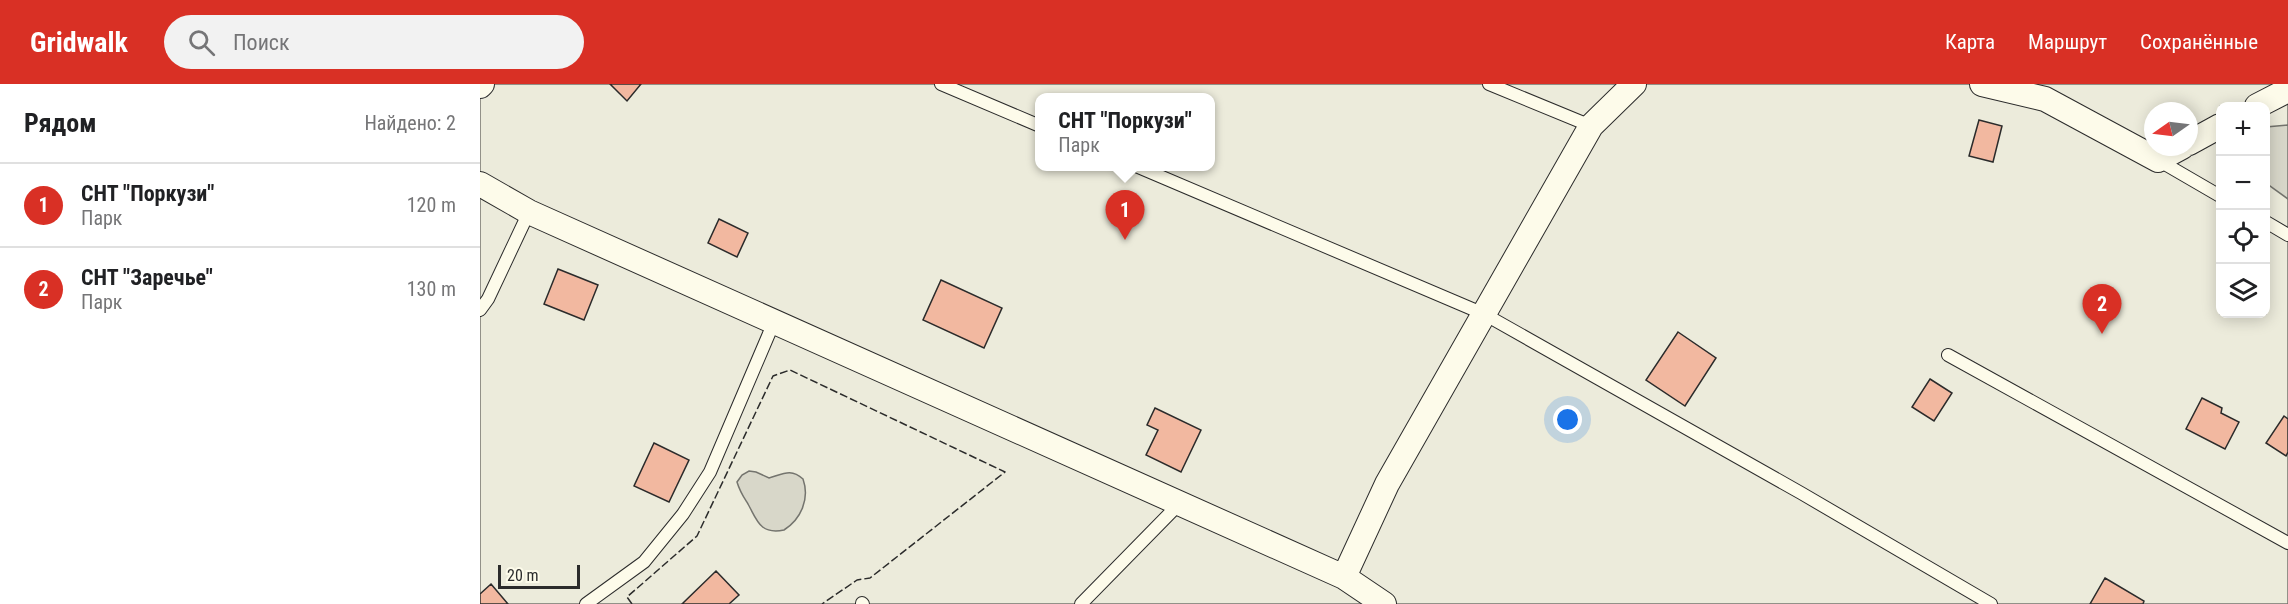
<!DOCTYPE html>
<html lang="ru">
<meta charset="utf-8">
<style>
:root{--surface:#fff;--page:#f2f2f2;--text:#202124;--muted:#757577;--line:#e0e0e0;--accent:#d93025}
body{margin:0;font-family:"Roboto Condensed",sans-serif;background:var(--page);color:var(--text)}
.controls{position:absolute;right:18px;top:18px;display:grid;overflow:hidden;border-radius:12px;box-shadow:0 3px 15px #0003}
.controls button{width:54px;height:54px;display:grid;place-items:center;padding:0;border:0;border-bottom:2px solid var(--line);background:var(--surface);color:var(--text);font:30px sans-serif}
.compass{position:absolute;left:1664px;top:18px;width:54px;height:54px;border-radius:50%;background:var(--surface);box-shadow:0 3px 15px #0003;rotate:256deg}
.scale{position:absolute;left:18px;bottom:15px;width:82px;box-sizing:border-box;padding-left:6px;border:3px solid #2b2b2b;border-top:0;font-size:16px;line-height:21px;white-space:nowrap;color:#2b2b2b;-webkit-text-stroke:4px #fdfbea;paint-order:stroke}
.you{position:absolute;left:1088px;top:336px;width:21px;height:21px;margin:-15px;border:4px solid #fff;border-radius:50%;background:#1a73e8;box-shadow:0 0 0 9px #1a73e833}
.badge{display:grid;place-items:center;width:39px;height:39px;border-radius:50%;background:var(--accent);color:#fff;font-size:20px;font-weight:700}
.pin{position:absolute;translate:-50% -50px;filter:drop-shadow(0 2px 3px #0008)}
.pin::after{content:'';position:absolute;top:32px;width:21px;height:18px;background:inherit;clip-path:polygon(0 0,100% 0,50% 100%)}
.popup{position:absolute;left:555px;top:9px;width:180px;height:78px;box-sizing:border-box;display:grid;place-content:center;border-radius:12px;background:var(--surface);filter:drop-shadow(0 2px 4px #0005);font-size:20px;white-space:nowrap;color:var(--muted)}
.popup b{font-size:22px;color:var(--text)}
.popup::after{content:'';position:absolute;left:50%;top:100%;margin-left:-12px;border:12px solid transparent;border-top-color:var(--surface)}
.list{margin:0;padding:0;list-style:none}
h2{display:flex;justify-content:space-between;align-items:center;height:78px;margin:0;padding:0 24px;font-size:26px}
h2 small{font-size:20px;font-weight:400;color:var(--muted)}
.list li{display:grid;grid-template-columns:39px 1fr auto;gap:18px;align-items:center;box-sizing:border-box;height:84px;padding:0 24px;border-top:2px solid var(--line)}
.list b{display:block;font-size:22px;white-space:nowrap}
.list p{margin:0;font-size:20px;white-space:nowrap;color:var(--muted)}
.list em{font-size:20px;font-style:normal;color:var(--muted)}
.icon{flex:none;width:33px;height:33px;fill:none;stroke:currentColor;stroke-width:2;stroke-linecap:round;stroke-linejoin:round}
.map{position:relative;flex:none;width:1808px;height:520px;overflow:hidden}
header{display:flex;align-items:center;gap:36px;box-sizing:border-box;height:84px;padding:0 30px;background:var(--accent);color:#fff}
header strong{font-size:28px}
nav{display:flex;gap:33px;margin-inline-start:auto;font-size:21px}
.search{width:420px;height:54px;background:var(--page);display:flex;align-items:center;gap:15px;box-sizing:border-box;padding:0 21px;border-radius:33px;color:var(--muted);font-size:22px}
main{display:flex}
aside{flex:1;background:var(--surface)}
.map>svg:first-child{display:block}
</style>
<header>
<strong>Gridwalk</strong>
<div class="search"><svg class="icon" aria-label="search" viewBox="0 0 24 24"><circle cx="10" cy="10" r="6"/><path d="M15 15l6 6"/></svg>Поиск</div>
<nav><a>Карта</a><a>Маршрут</a><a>Сохранённые</a></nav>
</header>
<main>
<aside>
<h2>Рядом<small>Найдено: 2</small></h2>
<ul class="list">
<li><span class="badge">1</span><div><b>СНТ &quot;Поркузи&quot;</b><p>Парк</p></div><em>120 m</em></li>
<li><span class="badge">2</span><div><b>СНТ &quot;Заречье&quot;</b><p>Парк</p></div><em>130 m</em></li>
</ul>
</aside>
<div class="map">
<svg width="1808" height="520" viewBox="0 0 1808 520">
<rect width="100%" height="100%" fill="#fdfbea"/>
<path fill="#ecebdb" stroke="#74746e" stroke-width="1.5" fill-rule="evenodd" d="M2,0H1808V520H0V2ZM560,14H730V82H560ZM1740,22H1786V230H1740ZM1673,27H1709V63H1673Z"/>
<path fill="#d8d7c9" stroke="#74746e" stroke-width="1.5" d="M1808,41V115L1786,99V43Z
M269,387L276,388L289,394C303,390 311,384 323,395C330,415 321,435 304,446C280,451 277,436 268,420C263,412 260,408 257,398L262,391Z"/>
<path fill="#f2b8a0" stroke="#2b2b2b" stroke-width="1.5" d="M130,0H161L147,17Z
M1499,36L1522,42L1513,78L1489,72Z
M239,135L268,149L257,173L228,159Z
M78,185L118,201L104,236L64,220Z
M461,196L522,224L504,264L443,236Z
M1198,248L1236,274L1205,322L1166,296Z
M1450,295L1472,309L1454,337L1432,323Z
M1722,314L1742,324L1741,329L1759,338L1745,365L1706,345Z
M675,324L721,346L701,388L666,371L678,346L667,341Z
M1804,332L1808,335V368L1806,372L1786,359Z
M174,359L209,376L189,418L154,402Z
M236,487L259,511L249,520H202Z
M1625,494L1664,517L1663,520H1610Z
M11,500L28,520H0V510Z"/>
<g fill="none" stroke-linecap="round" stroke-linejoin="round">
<g stroke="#2b2b2b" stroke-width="14">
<path id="lane" d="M461,0L560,42
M1009,0L1111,42
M1678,76L1740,112
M656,82L1004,230L1321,409L1511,520
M1786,138L1808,151
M0,226L8,215L49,128
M1468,271L1808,459
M382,519L383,520
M106,520L164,478L203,430L230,388L294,238
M601,520L699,420"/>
</g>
<g stroke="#2b2b2b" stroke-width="26">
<path id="street" d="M1502,0L1565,15L1678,76L1702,63
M0,2L2,0
M1777,22L1808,6
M1709,59L1740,42
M0,100L49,128L864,493L904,520
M864,493L907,400L1111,42L1154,0"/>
</g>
<use href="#lane" stroke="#fdfbea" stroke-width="12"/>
<use href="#street" stroke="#fdfbea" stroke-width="24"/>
<path stroke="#2b2b2b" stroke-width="1.5" stroke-dasharray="8 3" stroke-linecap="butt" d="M152,520L147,513L217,452L293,292L310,286L525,388L390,494L377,496L342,520"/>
</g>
</svg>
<div class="controls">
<button>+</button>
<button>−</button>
<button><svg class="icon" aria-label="locate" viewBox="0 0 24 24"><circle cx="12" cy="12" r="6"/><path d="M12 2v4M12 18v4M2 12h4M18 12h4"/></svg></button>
<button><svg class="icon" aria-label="layers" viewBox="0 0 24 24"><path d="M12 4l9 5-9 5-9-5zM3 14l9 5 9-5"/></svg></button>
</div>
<svg class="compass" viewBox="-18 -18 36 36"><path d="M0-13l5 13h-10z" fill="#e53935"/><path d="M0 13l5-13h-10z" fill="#757577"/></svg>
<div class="scale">20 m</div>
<div class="you"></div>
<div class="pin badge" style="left:645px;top:156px">1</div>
<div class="popup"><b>СНТ &quot;Поркузи&quot;</b>Парк</div>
<div class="pin badge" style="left:1622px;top:250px">2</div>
</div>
</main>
